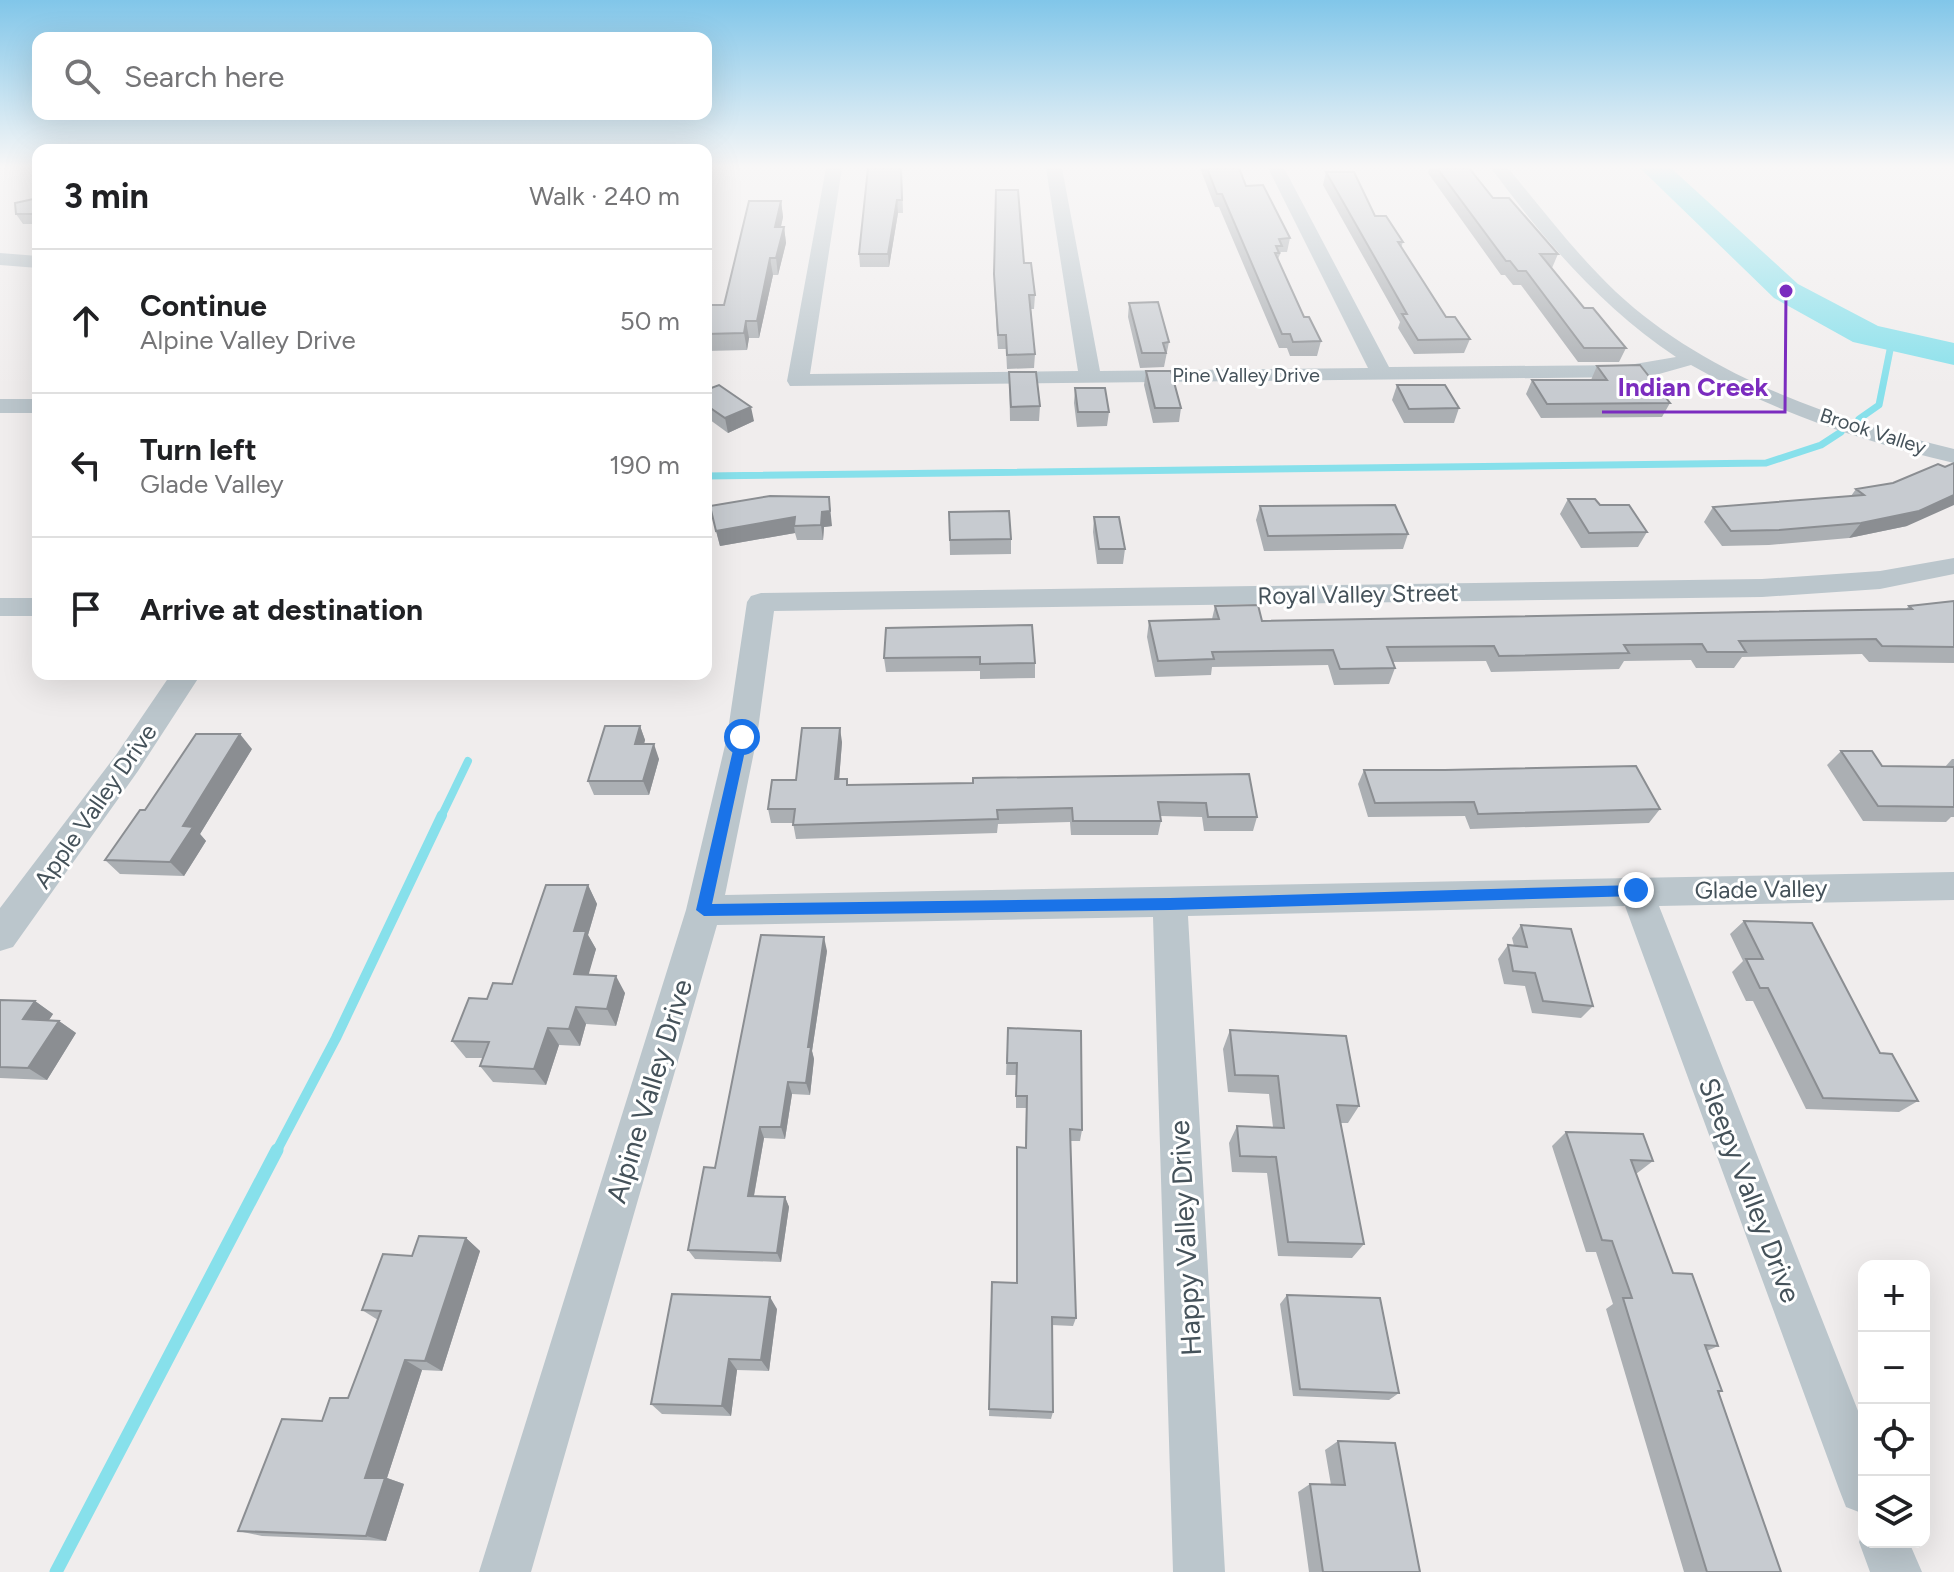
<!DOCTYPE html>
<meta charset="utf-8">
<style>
:root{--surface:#fff;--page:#f6f6f6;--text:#202124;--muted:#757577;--line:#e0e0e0}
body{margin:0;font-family:Figtree,sans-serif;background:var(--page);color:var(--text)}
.controls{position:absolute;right:24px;bottom:24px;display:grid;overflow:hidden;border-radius:16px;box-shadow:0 8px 32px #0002}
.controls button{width:72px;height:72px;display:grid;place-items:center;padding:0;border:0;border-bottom:2px solid var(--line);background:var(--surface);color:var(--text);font:40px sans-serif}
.stop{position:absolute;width:24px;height:24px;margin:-18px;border:6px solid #1a73e8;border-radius:50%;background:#fff}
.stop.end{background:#1a73e8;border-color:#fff;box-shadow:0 2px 8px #0008}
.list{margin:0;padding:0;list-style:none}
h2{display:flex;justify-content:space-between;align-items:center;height:104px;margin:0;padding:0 32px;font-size:34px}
h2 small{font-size:26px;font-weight:400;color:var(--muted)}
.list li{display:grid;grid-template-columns:52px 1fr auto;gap:24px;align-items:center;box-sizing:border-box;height:144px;padding:0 32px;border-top:2px solid var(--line)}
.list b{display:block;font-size:30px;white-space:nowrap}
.list p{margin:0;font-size:26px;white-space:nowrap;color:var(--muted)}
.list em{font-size:26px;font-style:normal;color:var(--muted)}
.icon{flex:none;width:44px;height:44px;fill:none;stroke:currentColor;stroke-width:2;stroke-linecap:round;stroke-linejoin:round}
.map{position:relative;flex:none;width:1954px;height:1572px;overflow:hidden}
.search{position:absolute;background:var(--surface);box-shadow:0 8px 32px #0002;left:32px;top:32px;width:680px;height:88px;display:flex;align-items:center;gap:20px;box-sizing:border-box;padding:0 28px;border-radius:16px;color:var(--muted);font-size:30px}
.panel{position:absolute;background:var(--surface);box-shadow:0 8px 32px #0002;left:32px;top:144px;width:680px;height:536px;border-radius:16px}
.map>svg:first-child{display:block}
</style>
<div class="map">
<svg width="1954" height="1572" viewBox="0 0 1954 1572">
<rect width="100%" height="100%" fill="#f0eded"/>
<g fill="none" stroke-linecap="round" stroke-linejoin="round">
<path stroke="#87e0eb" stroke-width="7" d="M1859,419L1879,405L1892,340
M706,476L1766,463L1821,445L1841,432"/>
<path stroke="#87e0eb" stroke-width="8" d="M441,817L468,761"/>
<path stroke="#87e0eb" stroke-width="10" d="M276,1152L336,1038L442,815"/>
<path stroke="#87e0eb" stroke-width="13" d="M56,1572L277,1150"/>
<path fill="#87e0eb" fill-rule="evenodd" d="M1640,168H1671L1798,284L1878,326L1954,343V365L1853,342L1774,298Z"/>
<path fill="#bbc6cc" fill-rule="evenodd" d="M826,168H842L810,374L1078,371L1046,168H1062L1100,371L1368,368L1268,168H1284L1389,367L1629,365L1676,357C1601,307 1544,240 1491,168H1508C1543,210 1576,254 1616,292C1707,377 1835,420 1954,449V463C1862,441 1774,412 1691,365L1659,374L1629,377L790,386L787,381Z
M0,253L38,256V268L0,265Z
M0,399H38V413H0Z
M1954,558V574L1880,589L1762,597L774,611L757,737L725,895L1954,872V900L1659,906L1864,1426V1514L1846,1507L1839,1489L1625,906L1188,916L1225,1572H1173L1153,917L717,925L531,1572H479L686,910L727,737L747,602L751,596L761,593L1762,579L1880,571Z
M0,598H38V616H0Z
M171,674H201L138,771L13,947L0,951V908L116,755Z
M1864,1529V1542H1909L1922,1572H1870L1859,1542Z"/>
</g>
<path fill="#abafb3" d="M1200,168H1239L1246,186L1290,238L1287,252H1281L1278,259L1304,317L1321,341L1317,356H1290L1287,348H1279L1219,207H1215Z
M1429,168H1469L1493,198L1558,254L1552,268H1551L1584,308L1626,348L1619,362H1578L1521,285H1513L1505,275H1501L1428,173Z
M1326,172L1403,242L1401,248L1446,317L1470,339L1464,353L1414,354L1398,328L1400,322L1323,185Z
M902,179L903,213H898L889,267H860L859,254Z
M996,190L1035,295L1034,309H1031L1035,354L1034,368L1007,369L1006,349H998L994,287Z
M38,198V224H23L16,214Z
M781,201L783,217L781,227H784L786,243L778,275H773L759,338H749L747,350L706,351V305H724Z
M1129,303L1169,342L1164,367L1140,368L1128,317Z
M1597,366L1670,403L1662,417L1541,418L1526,394L1532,380H1591Z
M1146,371L1181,408L1179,422L1153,423L1144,385Z
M1009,372L1040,406L1039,421H1010Z
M1397,385L1459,408L1454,423H1404L1392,400Z
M1075,388L1109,412L1107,426L1077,427L1074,403Z
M706,390L754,421L728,433L706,417Z
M1856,489L1907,526L1849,538L1769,545L1722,546L1704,522L1713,507L1851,496Z
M1568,499L1600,505L1647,532L1638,547L1581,548L1560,514Z
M710,506L832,526L824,527L823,540H797L795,533L720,546Z
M1260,506L1408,534L1403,549L1264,551L1256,520Z
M949,512L1011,539V554L950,555Z
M1094,517L1125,549L1123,564H1097L1093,532Z
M1954,601V663L1869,662L1862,654L1742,657L1734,668H1696L1691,660L1624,661L1619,669L1491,672L1486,661L1393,662L1395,668L1389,684L1334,685L1328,665L1212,667L1211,675L1155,677L1147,637L1149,621L1212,619L1215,606L1262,621L1906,609L1909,606Z
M886,628L1035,663V678L980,679V671L886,672L884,658Z
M640,726L645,740L644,744L659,759L649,795H594L588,781Z
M842,742L839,779H847L848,785L973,783L1249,774L1257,817L1253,831H1204L1202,817L1160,816L1161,821L1158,835H1071L1070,822L998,824L997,833L796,839L793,823H771L768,809L796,780Z
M252,749L200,834L206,841L184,876L120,874L105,860L145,810Z
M1841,751L1882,766L1945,767L1952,759H1954V817H1951L1946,822L1863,821L1827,765Z
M1364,770L1660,809L1649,823L1470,829L1465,816L1368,817L1358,784Z
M588,885L597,904L588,935L596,949L588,974L625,993L616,1026L586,1024L580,1046L559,1045L546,1085L493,1082L480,1066L483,1058H466L452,1041L487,999L512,984Z
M1744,921L1880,1053L1918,1101L1899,1112L1806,1109L1753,1001H1746L1732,972L1743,961L1730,934Z
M1521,925L1593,1006L1581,1018L1532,1013L1525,986L1504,984L1498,959L1508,945L1514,946L1512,938Z
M827,951L812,1051L814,1059L810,1095L792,1094L785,1139L764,1138L754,1196L785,1197L789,1207L781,1262L695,1259L688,1250L715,1168Z
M0,1000L35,1001L53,1014L49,1020L59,1021L76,1033L47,1080L0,1078Z
M1008,1028L1082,1130L1080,1141H1070L1076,1318L1073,1326L1052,1325L1053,1412L1051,1419L989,1416L992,1282L1016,1283V1159L1017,1147L1025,1148L1026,1108H1016V1075H1006Z
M1230,1030L1359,1106L1348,1123H1340L1364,1244L1352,1258L1278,1256L1267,1173L1232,1172L1229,1143L1237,1126L1273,1127L1269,1094L1228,1092L1223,1049Z
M1566,1132L1653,1161L1636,1174L1673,1273L1718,1346L1707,1351L1722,1391L1719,1393L1781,1572H1684L1606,1309L1613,1304L1596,1252H1586L1552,1146Z
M466,1238L480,1251L442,1371L422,1370L387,1478L404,1484L386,1541L262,1536L238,1531L322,1421L348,1398L378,1320L362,1310L412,1256Z
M1287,1295L1399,1393L1389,1400L1293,1396L1280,1304Z
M777,1309L769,1371L737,1370L731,1416L662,1414L651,1404Z
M1338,1441L1420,1572H1309L1298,1492L1310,1484L1331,1485L1325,1450Z"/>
<path fill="#8b8e92" d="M897,200L898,213L889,267L888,254Z
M781,201L783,217L777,243L775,227Z
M784,227L786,243L778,275L776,258Z
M770,258L773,275L759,338L757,321Z
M746,321L749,338L747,350L744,333Z
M751,407L754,421L728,433L725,418Z
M1954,495V505L1907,526L1849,538L1861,523Z
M829,497L832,526L824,527L823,540L821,525L822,512Z
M795,517L794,526L795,533L720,546L716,531Z
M640,726L645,740L640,759L635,744Z
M840,728L842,742L838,794L835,779Z
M240,734L252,749L200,834L206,841L184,876L170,862L183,826Z
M654,744L659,759L649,795L643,781Z
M588,885L597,904L588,935L596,949L584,991L574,974V931Z
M824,937L827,951L812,1051L814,1059L810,1095L806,1083L808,1047Z
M616,976L625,993L616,1026L607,1009Z
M35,1001L53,1014L41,1032L23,1019Z
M576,1007L586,1024L580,1046L569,1029Z
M59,1021L76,1033L47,1080L28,1068Z
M548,1028L559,1045L546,1085L534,1069Z
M788,1082L792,1094L785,1139L781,1127Z
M760,1127L764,1138L752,1206L748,1196Z
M785,1197L789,1207L781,1262L777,1253Z
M466,1238L480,1251L442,1371L425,1361Z
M770,1297L777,1309L769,1371L761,1360Z
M729,1359L737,1370L731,1416L722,1406Z
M405,1360L422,1370L387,1478L404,1484L386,1541L366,1536L365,1478Z"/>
<path fill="#c7cbd0" stroke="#8b8e92" stroke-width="2" d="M868,168H901L902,200H897L888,254H859Z
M1207,168H1239L1246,186L1263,185L1290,238L1279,239L1282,246H1276L1279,253H1275L1304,317H1309L1321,341L1293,342L1290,334H1282L1222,194H1217Z
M1437,168H1469L1493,198H1509L1558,254H1540L1584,308H1593L1626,348H1584L1526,271H1518L1510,261H1506Z
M1326,172H1354L1375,216H1386L1403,242H1398L1446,317H1455L1470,339L1418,340L1402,314H1407Z
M996,190H1018L1024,263H1031L1035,295H1029L1035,354L1007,355L1006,335H998L994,274Z
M38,198V214H16L15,203Z
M749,201H781L775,227H784L776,258H770L757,321H746L744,333L706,334V305H724Z
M1158,302L1169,342L1163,343L1166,353H1142L1129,303Z
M1640,365L1670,403L1547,404L1532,380H1607L1597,366Z
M1146,371H1171L1181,408H1155Z
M1009,372H1036L1040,406L1011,407Z
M719,385L751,407L725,418L706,405V390Z
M1397,385H1445L1459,408L1409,409Z
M1075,388H1105L1109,412H1078Z
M1954,463V495L1919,511L1861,523L1779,530L1731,531L1713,507L1864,495L1856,489L1893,483L1938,464L1945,467Z
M770,496L829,497L830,511L822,512L821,525L794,526L795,517L716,531L710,506Z
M1568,499H1595L1600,505H1629L1647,532L1589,533Z
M1395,505L1408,534L1268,536L1260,506Z
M1009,511L1011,539L950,540L949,512Z
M1094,517H1119L1125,549H1099Z
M1954,601V647L1882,646L1876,639L1739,641L1746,652H1707L1702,644L1624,645L1629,653L1499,656L1494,646L1387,647L1395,668L1340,669L1333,650L1212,652L1214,659L1158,661L1149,621L1219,619L1215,606L1258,605L1262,621L1912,609L1909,606Z
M1032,625L1035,663L980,664V657L884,658L886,628Z
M605,726H640L635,744H654L643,781H588Z
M802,728H840L835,779H847V785L973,783V778L1249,774L1257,817H1208L1206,803L1158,802L1161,821H1073L1072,808L997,810L998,819L793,825L795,809H768L772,780H796Z
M196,734H240L183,826L193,827L170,862L105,860L140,810H145Z
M1841,751H1872L1882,766L1954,767V807L1878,806Z
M1636,766L1660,809L1478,814L1474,802L1375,803L1364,770H1445Z
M546,885H588L574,931H586L574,974L616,976L607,1009L576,1007L569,1029L548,1028L534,1069L480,1066L489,1042L452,1041L469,998L487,999L493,983L512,984Z
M1744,921L1812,923L1880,1053L1892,1054L1918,1101L1823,1098L1768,988H1760L1746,959H1763Z
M1521,925L1571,929L1593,1006L1543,1001L1535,973L1513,971L1508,945L1527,947Z
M761,935L824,937L808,1047H811L806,1083L788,1082L781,1127H760L748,1196L785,1197L777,1253L688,1250L704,1167L715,1168Z
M0,1000L35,1001L23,1019L59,1021L28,1068L0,1067Z
M1008,1028L1081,1031L1082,1130L1070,1129L1076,1318L1052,1317L1053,1412L989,1409L992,1282L1017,1283V1147L1026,1148L1027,1096H1016L1017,1063H1007Z
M1230,1030L1346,1036L1359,1106L1337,1105L1364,1244L1288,1242L1276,1157L1240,1156L1237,1126L1284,1128L1278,1076L1235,1075Z
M1566,1132L1643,1134L1653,1161L1631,1160L1673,1273L1692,1274L1718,1346L1705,1345L1722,1391H1718L1781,1572H1707L1623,1298H1632L1612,1241L1602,1240Z
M419,1236L466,1238L425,1361L405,1360L365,1478H385L366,1536L238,1531L282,1419L322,1421L330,1398H348L381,1311L362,1310L383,1254L412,1256Z
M672,1294L770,1297L761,1360L729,1359L722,1406L651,1404Z
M1287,1295L1380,1298L1399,1393L1300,1389Z
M1338,1441L1395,1443L1420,1572H1323L1310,1484L1345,1485Z"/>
<linearGradient id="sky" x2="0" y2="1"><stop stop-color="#81c6e9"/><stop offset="0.43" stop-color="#f8f7f7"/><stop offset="1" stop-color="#f8f7f7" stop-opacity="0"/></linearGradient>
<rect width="1954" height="388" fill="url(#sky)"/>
<path fill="#1a73e8" d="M742,732L748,737L712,904L1170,898L1636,885L1643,890L1636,896L1170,910L704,916L696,910L736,737Z"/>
<g text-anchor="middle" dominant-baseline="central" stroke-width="6" stroke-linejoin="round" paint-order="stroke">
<g font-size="20" fill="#45525a" stroke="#fff">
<text x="1246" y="375">Pine Valley Drive</text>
<text transform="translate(1873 431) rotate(18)">Brook Valley</text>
</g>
<g font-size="24" fill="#45525a" stroke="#fff">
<text transform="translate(1358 594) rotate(-1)">Royal Valley Street</text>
<text transform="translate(95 806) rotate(-55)">Apple Valley Drive</text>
<text transform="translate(1761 889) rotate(-1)">Glade Valley</text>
</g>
<g font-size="28" fill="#45525a" stroke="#fff">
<text transform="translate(649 1091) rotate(-73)">Alpine Valley Drive</text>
<text transform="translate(1750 1190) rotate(69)">Sleepy Valley Drive</text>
<text transform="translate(1185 1238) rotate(-93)">Happy Valley Drive</text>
</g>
</g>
<path fill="none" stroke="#7b2cbf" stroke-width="3" d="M1786 291L1785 412H1602"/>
<circle fill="#7b2cbf" stroke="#fff" stroke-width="3" cx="1786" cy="291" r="8"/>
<g font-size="26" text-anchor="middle" font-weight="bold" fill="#7b2cbf" stroke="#fff" stroke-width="6" stroke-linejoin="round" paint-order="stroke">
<text x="1693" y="396">Indian Creek</text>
</g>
</svg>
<div class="controls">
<button>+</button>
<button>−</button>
<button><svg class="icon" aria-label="locate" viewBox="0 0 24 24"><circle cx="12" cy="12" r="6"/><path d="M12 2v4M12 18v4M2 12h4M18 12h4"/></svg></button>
<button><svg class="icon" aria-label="layers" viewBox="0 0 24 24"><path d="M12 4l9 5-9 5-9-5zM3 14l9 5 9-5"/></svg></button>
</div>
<div class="stop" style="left:742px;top:737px"></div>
<div class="stop end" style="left:1636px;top:890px"></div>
<div class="search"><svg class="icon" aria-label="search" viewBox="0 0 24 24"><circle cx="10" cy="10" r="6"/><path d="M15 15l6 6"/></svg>Search here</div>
<section class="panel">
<h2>3 min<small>Walk · 240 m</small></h2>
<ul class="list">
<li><svg class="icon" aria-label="ahead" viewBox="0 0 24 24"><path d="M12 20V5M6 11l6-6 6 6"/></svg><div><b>Continue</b><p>Alpine Valley Drive</p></div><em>50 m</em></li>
<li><svg class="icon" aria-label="left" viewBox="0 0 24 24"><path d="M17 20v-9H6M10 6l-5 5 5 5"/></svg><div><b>Turn left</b><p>Glade Valley</p></div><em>190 m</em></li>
<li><svg class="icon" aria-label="arrive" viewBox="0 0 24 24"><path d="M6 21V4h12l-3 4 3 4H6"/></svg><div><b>Arrive at destination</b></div></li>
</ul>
</section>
</div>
